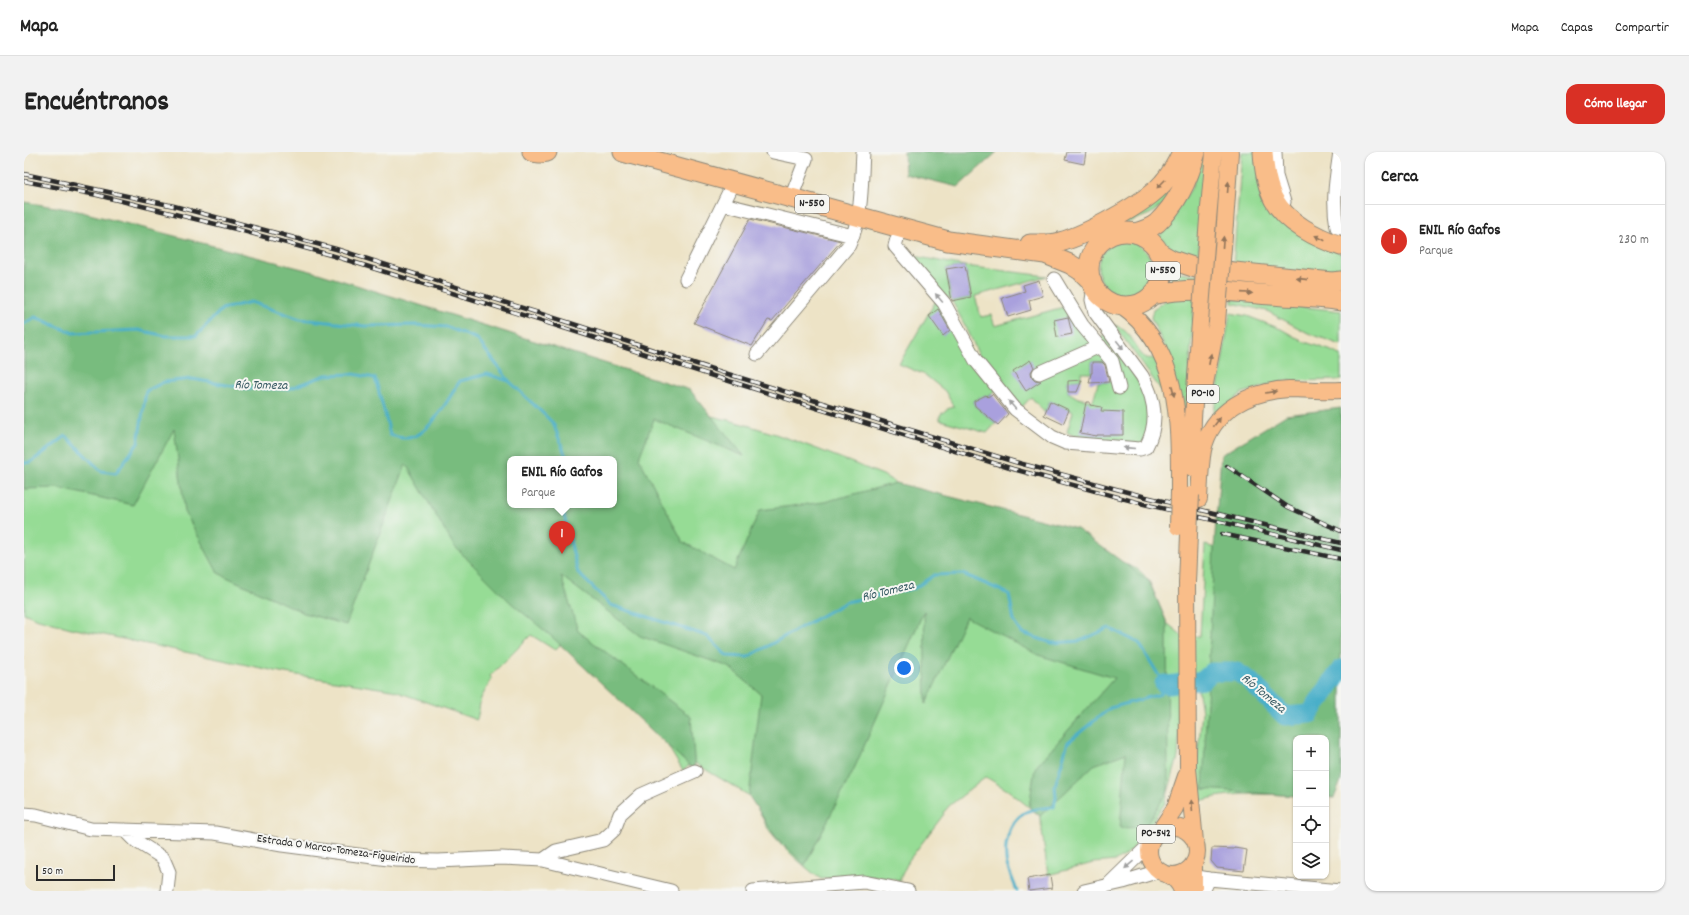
<!DOCTYPE html>
<html lang="es">
<meta charset="utf-8">
<style>
:root{--surface:#fff;--page:#f2f2f2;--text:#222;--muted:#767676;--line:#e0e0e0;--accent:#d93025}
body{margin:0;font-family:Dekko,sans-serif;background:var(--page);color:var(--text)}
.controls{position:absolute;right:12px;bottom:12px;display:grid;overflow:hidden;border-radius:8px;box-shadow:0 1px 3px #0004}
.controls button{width:36px;height:36px;display:grid;place-items:center;padding:0;border:0;border-bottom:1px solid var(--line);background:var(--surface);color:var(--text);font:20px sans-serif}
.scale{position:absolute;left:12px;bottom:10px;width:79px;box-sizing:border-box;padding-left:4px;border:2px solid #2b2b2b;border-top:0;font-size:11px;line-height:14px;white-space:nowrap;color:#2b2b2b;-webkit-text-stroke:3px #f6f6f2;paint-order:stroke}
.you{position:absolute;left:880px;top:516px;width:14px;height:14px;margin:-10px;border:3px solid #fff;border-radius:50%;background:#1a73e8;box-shadow:0 0 0 6px #1a73e833}
.badge{display:grid;place-items:center;width:26px;height:26px;border-radius:50%;background:var(--accent);color:#fff;font-size:13px;font-weight:700}
.pin{position:absolute;translate:-50% -33px;filter:drop-shadow(0 1px 2px #0008)}
.pin::after{content:'';position:absolute;top:21px;width:14px;height:12px;background:inherit;clip-path:polygon(0 0,100% 0,50% 100%)}
.popup{position:absolute;left:483px;top:304px;width:110px;height:52px;box-sizing:border-box;display:grid;place-content:center;border-radius:8px;background:var(--surface);filter:drop-shadow(0 1px 3px #0005);font-size:13px;white-space:nowrap;color:var(--muted)}
.popup b{font-size:15px;color:var(--text)}
.popup::after{content:'';position:absolute;left:50%;top:100%;margin-left:-8px;border:8px solid transparent;border-top-color:var(--surface)}
.list{margin:0;padding:0;list-style:none}
h2{display:flex;justify-content:space-between;align-items:center;height:52px;margin:0;padding:0 16px;font-size:17px}
h2 small{font-size:13px;font-weight:400;color:var(--muted)}
.list li{display:grid;grid-template-columns:26px 1fr auto;gap:12px;align-items:center;box-sizing:border-box;height:72px;padding:0 16px;border-top:1px solid var(--line)}
.list b{display:block;font-size:15px;white-space:nowrap}
.list p{margin:0;font-size:13px;white-space:nowrap;color:var(--muted)}
.list em{font-size:13px;font-style:normal;color:var(--muted)}
.icon{flex:none;width:22px;height:22px;fill:none;stroke:currentColor;stroke-width:2;stroke-linecap:round;stroke-linejoin:round}
.map{position:relative;flex:none;width:1317px;height:739px;overflow:hidden;border-radius:12px}
header{display:flex;align-items:center;gap:24px;box-sizing:border-box;height:56px;padding:0 20px;background:var(--surface);border-bottom:1px solid var(--line)}
header strong{font-size:19px}
nav{display:flex;gap:22px;margin-inline-start:auto;font-size:14px}
.intro{display:flex;align-items:center;justify-content:space-between;box-sizing:border-box;height:96px;padding:0 24px}
h1{margin:0;font-size:28px}
.button{padding:10px 18px;border-radius:12px;background:var(--accent);color:#fff;font-size:14px;font-weight:700}
main{display:flex;gap:24px;padding:0 24px}
aside{flex:1;background:var(--surface);border-radius:12px;box-shadow:0 1px 3px #0004}
.map>svg:first-child{display:block}
</style>
<header>
<strong>Mapa</strong>
<nav><a>Mapa</a><a>Capas</a><a>Compartir</a></nav>
</header>
<div class="intro"><h1>Encuéntranos</h1><a class="button">Cómo llegar</a></div>
<main>
<div class="map">
<svg width="1317" height="739" viewBox="0 0 1317 739">
<rect width="100%" height="100%" fill="#f6f6f2"/>
<filter id="ink" filterUnits="userSpaceOnUse"><feTurbulence type="fractalNoise" baseFrequency=".025" numOctaves="2"/><feDisplacementMap in="SourceGraphic" scale="8" xChannelSelector="R" yChannelSelector="G"/><feConvolveMatrix kernelMatrix="1 2 1 2 8 2 1 2 1" color-interpolation-filters="sRGB"/></filter>
<filter id="wash" filterUnits="userSpaceOnUse"><feTurbulence type="fractalNoise" baseFrequency=".012" numOctaves="4" result="noise"/><feDisplacementMap in="SourceGraphic" scale="16" xChannelSelector="R" yChannelSelector="G"/><feGaussianBlur stdDeviation="0.9" result="paint"/><feColorMatrix in="noise" values="0 0 0 0 0 0 0 0 0 0 0 0 0 0 0 0 0 1.4 0 .05"/><feComposite in="paint" operator="in"/></filter>
<g filter="url(#wash)">
<rect width="100%" height="100%" fill="#ede3c6"/>
<path fill="#96dc95" stroke="#608460" fill-rule="evenodd" d="M1179,0H1183L1174,108L1151,99L1135,85L1168,35Z
M1218,0H1233L1244,45L1317,102V122L1209,115Z
M1154,21L1143,50L1126,62L1102,71L1100,66Z
M0,73L683,263C744,276 801,300 859,323L872,331L885,336L1094,409L1113,417L1119,422L1125,429L1143,471L1160,485L1176,484L1181,393L1229,407L1317,621L1310,646L1302,645V586H1272V643C1238,643 1201,638 1169,652L1178,560L1174,536L1158,535L1154,605L1141,651L1108,698L1092,709L1069,711L1024,723L1016,664L985,639L962,625L925,654L919,661L920,662L885,708L875,729C849,721 823,725 797,727C783,718 743,682 739,667C737,661 736,655 734,649L669,610L659,619L642,591L588,534L538,491L531,498L507,483L466,524L468,527L457,546L453,568L368,538L261,521L47,476L11,466L0,461ZM486,307H590V353H486Z
M1074 116a27 27 0 1 1 54 0a27 27 0 1 1-54 0Z
M885,103L941,114L1023,124L951,144L957,165L967,163L971,174L1043,154L1085,210H1068V221H1057V228L1044,229V240L1054,246L1069,249L1074,231L1093,229L1098,239L1091,202L1076,186L1080,182C1092,199 1121,233 1126,252C1128,261 1125,275 1124,286L1116,293L1050,284L1043,280L1049,260L1026,249L1021,261L1007,245L998,255L955,204L945,181L928,149L916,139ZM941,114L947,145L928,149L922,117Z
M1148,119L1168,122L1317,137V142L1146,132Z
M1171,143L1160,288L1146,207L1127,166L1129,157L1144,147Z
M913,147L972,238L964,245L962,243L950,249L951,254L972,271L963,281L916,268V263L923,257L930,255L921,239L901,223L875,212Z
M1208,147L1317,159V193L1284,181L1243,159L1208,151Z
M1206,161L1223,164L1257,177L1278,189L1311,200L1317,204V228L1261,229L1218,241L1189,266Z
M1090,173C1112,180 1110,201 1123,206C1125,207 1129,206 1132,206L1145,249Z"/>
<path fill="#78bc7e" stroke="#527454" fill-rule="evenodd" d="M880,0H973L934,35L881,22Z
M0,50L50,58L294,121L666,238L720,304L630,267L615,306L659,390L710,418L736,358L800,350L872,331L1053,377L1125,429L1143,471L1144,639L1121,675L1096,676L1102,601L1070,613L1016,664L1005,655L1011,616L1090,526L1014,503L942,465L902,552L900,459L830,617L781,713L751,684L725,644L737,542L705,515L616,484L537,424L554,479L667,565L671,619L527,484L486,450L430,394L382,312L322,473L280,461L194,421L161,360L150,277L109,353L33,336L0,337ZM486,307H590V353H486Z
M1317,256V629L1310,646L1302,645V586H1272V644L1179,637L1190,396L1197,303L1262,263Z"/>
<g fill="none" stroke-linecap="round" stroke-linejoin="round">
<path stroke="#4aafc9" stroke-width="3" d="M0,172L11,165L49,181L114,178L142,184H172L198,157L227,150L276,167L341,174L392,173L423,175L453,187L485,229
M0,311L7,310L42,284L77,319L92,321L114,291L122,239L140,230L168,227L220,236L264,237L302,223L329,222L351,226L361,262L366,283C370,284 376,286 381,286C404,288 425,245 436,229L463,222L485,229L529,271L543,307
M540,353L539,359L554,421L587,453L683,484L703,504L724,505L822,450L891,436L910,423L939,422L985,442L990,469L998,481L1028,491L1056,489L1085,476L1115,491L1140,532L1137,542L1086,556L1044,590L1031,634L1032,645L1030,655C1021,656 1008,656 1000,661C984,671 979,695 983,713C986,722 990,730 993,739"/>
<path stroke="#4aafc9" stroke-width="19" d="M1140,532L1145,533L1179,528L1188,520H1213L1226,529L1261,564L1286,562L1317,517"/>
</g>
<g id="blocks">
<path fill="#a9a0dd" d="M1043,0H1062L1060,12L1041,8Z
M726,67L817,89L748,169L744,168L728,194L670,171Z
M941,114L947,145L928,149L922,117Z
M1015,128L1019,144L1005,148L1007,158L984,165L978,146L1001,139L999,133Z
M914,157L926,178L919,184L905,164Z
M1044,165L1048,182L1033,185L1030,168Z
M1006,208L1010,215L1007,220L1008,225L1011,228L1017,229L1002,239L989,219Z
M1068,210H1078L1081,213L1085,230L1065,231L1067,221H1068Z
M1058,228L1053,240H1044V229Z
M968,242L984,262L974,273L951,254L950,249L962,243L964,245Z
M1026,249L1045,258L1039,272L1020,263Z
M1062,250H1066V253L1078,255L1077,259L1099,260V283H1073V284L1056,281Z
M1188,696L1210,697V696L1223,698L1220,719L1193,716L1187,709Z
M1026,723L1028,736L1005,739L1003,727Z"/>
</g>
</g>
<g filter="url(#ink)">
<use href="#blocks" fill-opacity="0" stroke="#8c8778" stroke-width="1"/>
<g fill="none" stroke-linecap="round" stroke-linejoin="round">
<g stroke="#8c8778" stroke-width="15">
<path id="minor" d="M749,0L782,7L767,46
M1251,0L1252,24L1260,50
M1316,0C1312,28 1308,47 1313,75L1317,76
M699,52L829,84
M876,76L871,94L920,151L952,209L991,257L1028,285L1042,291L1116,297L1122,295C1135,271 1131,246 1118,224L1071,160L1068,148L1070,135
M662,127L710,30
M1030,127L1058,173L1088,209L1095,236
M733,202L825,93C839,62 837,33 839,0
M1015,221L1076,194
M0,662L12,663L67,677L191,681L258,693L372,708L414,709L478,706L519,708L647,739
M101,678L112,689L139,706L145,720L143,739
M519,708L532,699L579,688L590,678L596,662L617,643L671,619
M1155,722L1185,727L1316,739
M1085,732L1125,693
M729,739L840,730L884,739
M1060,739L1099,730L1135,719
M1179,739L1185,727"/>
</g>
<g stroke="#8c8778" stroke-width="18">
<path id="major" d="M1184,67L1190,0
M1201,71L1206,0
M1097,154C1158,196 1155,274 1155,340
M1179,242L1193,170
M1168,316L1169,266L1176,170
M1175,347C1176,331 1176,314 1179,298C1188,258 1226,239 1265,237C1282,237 1300,239 1317,238
M1165,382L1163,431L1164,616L1171,690
M1125 699a24 24 0 1 1 48 0a24 24 0 1 1-48 0Z
M1137,677L1151,656L1162,624
M1170,710V739
M1142,722C1150,726 1155,730 1158,739"/>
</g>
<g stroke="#8c8778" stroke-width="21">
<path id="highway" d="M508,0L516,1L523,0
M599,0L924,89L1021,102L1046,112L1057,119L1068,130
M1239,0C1240,16 1242,33 1250,48C1263,71 1293,86 1317,94
M1065 117a37 37 0 1 1 74 0a37 37 0 1 1-74 0Z
M1111,81C1118,79 1127,76 1133,71C1153,52 1165,26 1172,0
M1006,92C1016,92 1026,93 1036,90C1062,83 1122,51 1139,31C1147,22 1153,11 1158,0
M1134,100L1148,108L1172,116L1308,130L1317,129
M1128,143C1166,134 1208,140 1247,143C1270,145 1294,145 1317,149"/>
</g>
<use href="#minor" stroke="#fff" stroke-width="13"/>
<use href="#major" stroke="#f9bd89" stroke-width="16"/>
<use href="#highway" stroke="#f9bd89" stroke-width="19"/>
<g stroke="#2b2b2b" stroke-width="4.5">
<path id="rail" d="M0,22L150,54L312,97L543,170L691,218L991,310L1122,345L1317,391
M0,29L73,43L212,77L310,104L543,177L689,224L989,317L1120,352L1317,398
M1203,314L1264,355L1317,379
M1198,382L1317,407"/>
</g>
<use href="#rail" stroke="#f6f6f2" stroke-width="3" stroke-dasharray="9" stroke-linecap="butt"/>
<g stroke="#8c8778" stroke-width="18" stroke-linecap="butt">
<path id="major-bridge" d="M1176,170L1184,67
M1193,170L1201,71
M1154,375L1155,340
M1165,382L1167,343"/>
</g>
<use href="#major-bridge" stroke="#f9bd89" stroke-width="16"/>
</g>
<defs><path id="oneway-solid" d="M-6-.8H1V-3.2L6.5 0L1 3.2V.8H-6Z"/></defs>
<g fill="#92745a">
<use href="#oneway-solid" transform="translate(1137 32) rotate(135)"/>
<use href="#oneway-solid" transform="translate(1204 35) rotate(-85)"/>
<use href="#oneway-solid" transform="translate(1296 86) rotate(-153)"/>
<use href="#oneway-solid" transform="translate(1199 90) rotate(-85)"/>
<use href="#oneway-solid" transform="translate(1278 127) rotate(-174)"/>
<use href="#oneway-solid" transform="translate(1223 141) rotate(4)"/>
<use href="#oneway-solid" transform="translate(1186 207) rotate(-79)"/>
<use href="#oneway-solid" transform="translate(1149 239) rotate(78)"/>
<use href="#oneway-solid" transform="translate(1247 240) rotate(-9)"/>
<use href="#oneway-solid" transform="translate(1193 270) rotate(-53)"/>
<use href="#oneway-solid" transform="translate(1168 653) rotate(-94)"/>
</g>
<g fill="#a0a0a0">
<use href="#oneway-solid" transform="translate(915 146) rotate(-130)"/>
<use href="#oneway-solid" transform="translate(1096 193) rotate(52)"/>
<use href="#oneway-solid" transform="translate(988 253) rotate(-131)"/>
<use href="#oneway-solid" transform="translate(1105 296) rotate(-175)"/>
<use href="#oneway-solid" transform="translate(1105 713) rotate(139)"/>
</g>
</g>
<g text-anchor="middle" dominant-baseline="central" stroke-width="4" stroke-linejoin="round" paint-order="stroke">
<g fill="#f6f6f2" stroke="#686867" stroke-width="1">
<rect x="771" y="43" width="34" height="18" rx="3"/>
<rect x="1122" y="110" width="34" height="18" rx="3"/>
<rect x="1163" y="233" width="32" height="18" rx="3"/>
<rect x="1113" y="673" width="38" height="18" rx="3"/>
</g>
<g font-size="11" font-weight="bold" fill="#2b2b2b">
<text x="788" y="52">N-550</text>
<text x="1139" y="119">N-550</text>
<text x="1179" y="242">PO-10</text>
<text x="1132" y="682">PO-542</text>
</g>
<g font-size="12" fill="#2b2b2b" stroke="#f6f6f2">
<text transform="translate(312 698) rotate(8)">Estrada O Marco-Tomeza-Figueirido</text>
</g>
<g font-size="13" font-style="italic" fill="#365962" stroke="#f6f6f2">
<text transform="translate(237 234) rotate(1)">Río Tomeza</text>
<text transform="translate(864 440) rotate(-14)">Río Tomeza</text>
<text transform="translate(1239 542) rotate(40)">Río Tomeza</text>
</g>
</g>
</svg>
<div class="controls">
<button>+</button>
<button>−</button>
<button><svg class="icon" aria-label="locate" viewBox="0 0 24 24"><circle cx="12" cy="12" r="6"/><path d="M12 2v4M12 18v4M2 12h4M18 12h4"/></svg></button>
<button><svg class="icon" aria-label="layers" viewBox="0 0 24 24"><path d="M12 4l9 5-9 5-9-5zM3 14l9 5 9-5"/></svg></button>
</div>
<div class="scale">50 m</div>
<div class="you"></div>
<div class="pin badge" style="left:538px;top:402px">1</div>
<div class="popup"><b>ENIL Río Gafos</b>Parque</div>
</div>
<aside>
<h2>Cerca<small></small></h2>
<ul class="list">
<li><span class="badge">1</span><div><b>ENIL Río Gafos</b><p>Parque</p></div><em>230 m</em></li>
</ul>
</aside>
</main>
